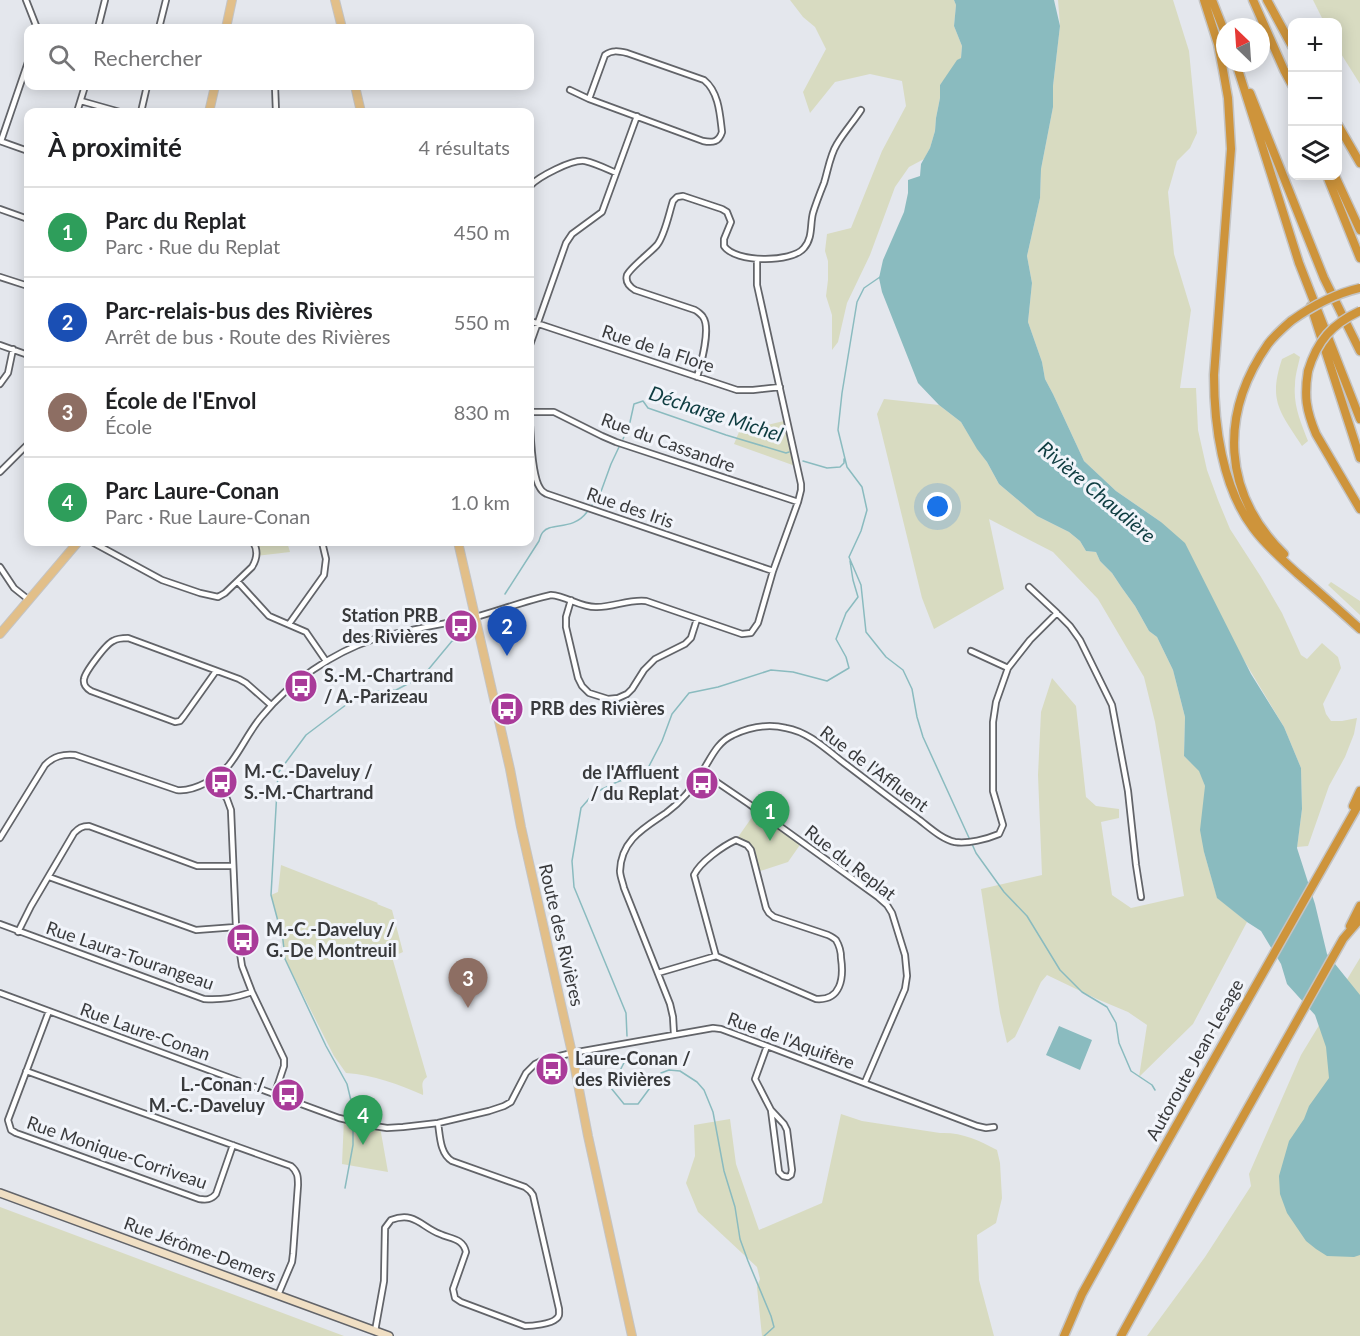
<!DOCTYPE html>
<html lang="fr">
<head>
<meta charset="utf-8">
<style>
	:root { --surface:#fff; --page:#f2f2f2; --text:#202124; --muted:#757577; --line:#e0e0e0; --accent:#a93b99 }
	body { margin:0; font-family:Lato,sans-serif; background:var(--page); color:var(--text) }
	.controls { position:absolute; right:18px; top:18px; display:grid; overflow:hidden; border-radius:12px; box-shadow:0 3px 15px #0003 }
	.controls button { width:54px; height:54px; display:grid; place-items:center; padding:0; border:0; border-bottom:2px solid var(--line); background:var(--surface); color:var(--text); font:30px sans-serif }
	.compass { position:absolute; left:1216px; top:18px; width:54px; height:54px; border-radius:50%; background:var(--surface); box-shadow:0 3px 15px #0003; rotate:335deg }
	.you { position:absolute; left:938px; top:507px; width:21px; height:21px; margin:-15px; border:4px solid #fff; border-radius:50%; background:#1a73e8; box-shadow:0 0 0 9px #1a73e833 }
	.badge { display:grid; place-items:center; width:39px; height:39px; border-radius:50%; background:var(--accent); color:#fff; font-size:20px; font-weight:700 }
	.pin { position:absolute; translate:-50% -50px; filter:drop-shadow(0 2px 3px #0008) }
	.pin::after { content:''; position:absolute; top:32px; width:21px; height:18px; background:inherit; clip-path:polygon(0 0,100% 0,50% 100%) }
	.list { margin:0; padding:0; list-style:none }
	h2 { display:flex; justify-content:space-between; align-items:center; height:78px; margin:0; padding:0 24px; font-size:26px }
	h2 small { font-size:20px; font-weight:400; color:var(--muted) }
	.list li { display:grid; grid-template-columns:39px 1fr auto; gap:18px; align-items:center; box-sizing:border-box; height:90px; padding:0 24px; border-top:2px solid var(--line) }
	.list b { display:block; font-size:22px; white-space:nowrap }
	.list p { margin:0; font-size:20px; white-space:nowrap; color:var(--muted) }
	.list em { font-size:20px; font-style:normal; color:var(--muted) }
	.icon { flex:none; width:33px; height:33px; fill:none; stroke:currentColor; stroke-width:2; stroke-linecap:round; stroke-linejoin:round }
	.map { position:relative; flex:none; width:1360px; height:1336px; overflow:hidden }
	.search { position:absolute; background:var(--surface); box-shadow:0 3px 15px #0003; left:24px; top:24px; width:510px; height:66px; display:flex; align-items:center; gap:15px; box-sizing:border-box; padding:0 21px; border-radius:12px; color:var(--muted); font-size:22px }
	.panel { position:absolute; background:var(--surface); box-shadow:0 3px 15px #0003; left:24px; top:108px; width:510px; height:438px; border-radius:12px }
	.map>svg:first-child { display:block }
	.green { fill:#d8dbc1 }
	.water { fill:#8abbbf }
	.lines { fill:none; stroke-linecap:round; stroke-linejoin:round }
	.stream { stroke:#8abbbf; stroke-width:1.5 }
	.street-casing { stroke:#626469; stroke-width:8 }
	.secondary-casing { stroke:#626469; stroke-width:10 }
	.primary-casing { stroke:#c4c4c4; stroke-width:10 }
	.highway-casing { stroke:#c4c4c4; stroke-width:11 }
	.street { stroke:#fff; stroke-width:4.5 }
	.secondary { stroke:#f0dfc4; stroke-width:7 }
	.primary { stroke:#e2bf89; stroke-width:8 }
	.highway { stroke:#ce943b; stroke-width:8 }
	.highway-bridge-casing { stroke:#c4c4c4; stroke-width:11; stroke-linecap:butt }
	.highway-bridge { stroke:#ce943b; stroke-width:8 }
	.labels { text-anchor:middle; stroke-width:6; stroke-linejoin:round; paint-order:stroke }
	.street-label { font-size:18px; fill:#393a3c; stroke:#f1f4fa }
	.poi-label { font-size:18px; font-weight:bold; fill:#393a3c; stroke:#f1f4fa; text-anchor:start }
	.water-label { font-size:20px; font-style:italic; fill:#0e3c40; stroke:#f1f4fa }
</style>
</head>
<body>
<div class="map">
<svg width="1360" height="1336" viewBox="0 0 1360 1336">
	<rect width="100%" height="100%" fill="#e4e7ed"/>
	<!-- green -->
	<path class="green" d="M790,0h164l2,5 -2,21 8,20 -1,12 -21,27v13l-4,20 -1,13 -5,17 -6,11 -15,8 -14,20 -25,68 -23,48 -9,39 -6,8v-35l-6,-19 2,-16v-19l-3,-10 2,-17 24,-6 31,-77 24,-45 -4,-25 -32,-7 -35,8 -25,31 -7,-21 23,-43 -11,-22 -12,-10z
		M1058,0h115l16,51 8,82 -7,15 -13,13 -9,31 6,62 17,56 -11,78h16l2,42 9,40 11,30 12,29 31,48 21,36 19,42 6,4 15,-16 16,14 3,11 -18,36 3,10 5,7h11l15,-3 -3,16 -9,23 -16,29 -21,60 -11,1 5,-38 -1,-41 -17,-41 -123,-205 -45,-31 -32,-30 -31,-67 -8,-15 -3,-17 -14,-40 4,-39 -5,-27 13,-58 1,-29 12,-62v-21l7,-60z
		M1313,0h47v84l-22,-35v-27h-14z
		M1294,353l6,4c-2,9 -5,19 -5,28 -2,20 6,38 13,56l-6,5c-22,-34 -34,-45 -20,-87z
		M884,399l55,6 22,17 16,26 10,14 12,22 38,32 32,16 11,9 6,10 10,1 4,9 12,12 10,15 13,18 14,25 8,6 16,33 12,47 -1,39 16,15 5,15 -1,66 13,45 30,25 -54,102 -54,53 8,-52 -19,-13 -31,-13 -50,-24 -6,7 -26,55 -8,6 -7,-30 -19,-124 61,-14 -4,-100 3,-63 11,-34 24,28 10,91 10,9 23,3v9l-18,4 11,73 19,13 53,-12 -29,-174 -11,-45 -46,-78 -45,-47 -64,-33 15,70 -70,40 -12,-31 -45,-184z
		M788,420l10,47 -64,-23 5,-12z
		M253,542h34l3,10 -34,4z
		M1331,582l29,19v14l-32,-30z
		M757,810l45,32 -14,20 -31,10 -6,-22 -15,-10z
		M281,865l97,38 -1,1 15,6 11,42 -11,5 35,120c-8,6 -3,11 -4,18 -25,-11 -49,-20 -77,-22l-12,-17 -49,-97 -4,-26 -10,-38 7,-3z
		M1360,958v378h-213l58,-79 46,-71 -2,-12 52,-119z
		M841,1114l21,7 78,12c21,-1 39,7 57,17l3,13 2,35 -6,25 -19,12 2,45 15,56h-232l-5,-49 3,-8 -3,-12 -59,-55 -12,-29 9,-27 -1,-31 36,-6 6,45 23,66 63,-27z
		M344,1119l36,8 8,45 -46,-8z
		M0,1207l344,129h-344z"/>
	<!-- water -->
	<path class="water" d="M954,0h100l6,26 -7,60v21l-12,62 -1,29 -13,58 5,27 -4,39 14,40 3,17 8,15 31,67 32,30 45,31 24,21 66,131 33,53 17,41 1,41 -5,39 18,56 12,50 33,41v260l-6,2 -27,-1 -11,-7 -10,-8 -19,-28 -7,-19 -1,-18 10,-35 15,-22 5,-13 20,-28 -3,-31 -11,-32 -28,-31 -6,-20 -20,-33 -14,-9 -30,-24 -13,-46 -4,-22 5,-44 -6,-15 -15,-15 1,-39 -12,-47 -16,-33 -8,-6 -14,-25 -13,-18 -10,-15 -12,-12 -4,-9 -10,-1 -6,-10 -11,-9 -32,-16 -38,-32 -12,-22 -10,-13 -16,-27 -22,-17 -21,-22 -36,-91 -3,-14 4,-18 21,-48 4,-19v-13l12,-4 1,-12 9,-16 5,-17 1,-13 4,-20v-13l17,-25 4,-2 1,-12 -8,-20 2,-21z
		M1059,1026l33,14 -12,30 -34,-15z"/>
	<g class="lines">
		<!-- stream -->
		<path class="stream" d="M880,277l-16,11 -7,14 -15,91 -4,37 9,37 15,20 5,23 -6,21 -12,26 12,28 5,47 20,25 17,13 9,19 5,28 6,20 47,103
			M623,439l7,-17 4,-18 9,-3 5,7 78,27 60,18 3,-1
			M803,461l24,7 13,-1 4,-4v-4
			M592,505l7,-8 12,-33 8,-17
			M505,594l34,-53c1,-3 2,-7 4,-9 8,-10 30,-1 44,-20
			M972,844l4,9 28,39 23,24 33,54 22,22 25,15 9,16 3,20 12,28 21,14 3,5
			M627,1036l-1,-23 -52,-126 -2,-26 9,-53 13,-15 23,-11 29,-10 16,-31 10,-27 17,-21 29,-6 53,-17 22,2 34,9 22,-13 -3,-11 -10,-18 10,-26 12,-16 -5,-17 -3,-19
			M628,1055l-17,33 13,16h14l23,-31 8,-3 11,1 17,11 7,8 9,22 11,59 11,36 5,32 8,22 23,55 3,11 -10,9
			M353,1117v-8l-6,-25 -21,-38 -41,-87 -2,-19 -12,-45 7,-122 28,-38 57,-43 33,-2 27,-14 29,-35 14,-5
			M345,1188l8,-43v-19"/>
		<!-- street casing -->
		<g class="street-casing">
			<path id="street" d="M26,0l11,28
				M98,28l7,-28
				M159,28l7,-28
				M275,86l1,26
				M570,90l19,9 114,42c10,2 16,1 19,-9 -2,-17 -3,-40 -18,-52l-77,-27c-9,-2 -15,-3 -22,2l-16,44
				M81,101l39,11
				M77,112l8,-26
				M141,112l6,-26
				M0,141l28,10
				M1,141l27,-79
				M530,186c8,-9 42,-27 55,-25 10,2 22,8 31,12
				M0,209l28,10
				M0,277l28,9
				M530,321l207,69h16l27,-3
				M0,345l28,10
				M530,345l36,-102 6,-9 30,-22 35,-96
				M697,377c4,-13 14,-49 6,-60 -1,-2 -6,-6 -8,-7l-60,-20c-5,-3 -10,-8 -8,-15 4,-8 23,-22 30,-30 8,-10 12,-32 16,-44l4,-4 6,-1 39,13 5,3 4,10 -7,17v7c11,17 68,17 80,2 9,-10 6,-24 9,-35 3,-10 7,-20 11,-30 4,-13 6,-28 13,-39 7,-12 17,-23 24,-34
				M0,384l8,-11 5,-24
				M530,412h24l48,24 14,6 182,60
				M530,425c1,16 2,51 10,63 2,4 3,4 7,6l226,77
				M0,472l28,-28
				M92,542l70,38 38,13 18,4 7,-4 27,-26c5,-8 6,-17 1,-25
				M0,567l14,21 15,12
				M238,582l31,34 37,16 20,29
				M1029,587l28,26
				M571,600l-5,17v10l12,51 4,8 7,7 19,6 10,-1 9,-4 5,-5 12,-19 11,-11 30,-15 6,-6 6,-19
				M289,624l35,-49 2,-16 -4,-17
				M971,651l37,17
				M216,671l-32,45 -4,5 -5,1 -84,-31c-5,-3 -8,-6 -7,-12 1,-7 22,-35 29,-38 5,-3 10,-3 15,-3l111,41 7,4 25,22
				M702,772l47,32 129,93 9,8 5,8 13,42 2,21 -2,13 -40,93
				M212,778l15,21 4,11 5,117 6,39 10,26 32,67v7l-9,27
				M0,838l45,-73c9,-9 18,-11 30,-10l102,35c17,2 41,-12 52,-25 12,-15 20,-34 33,-49 28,-34 70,-63 112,-77 31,-9 65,-14 98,-21 26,-7 52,-17 79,-23 16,1 30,13 46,12 17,0 32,-8 49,-6l96,33 9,-1 7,-10 15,-52 25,-69 3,-12v-6l-44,-199v-26
				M49,877l147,53 40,-3
				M0,924l204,75c19,1 30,-1 48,-7
				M18,932l13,-26 43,-73c5,-5 8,-7 15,-7l108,40h35
				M658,973l58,-17 -22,-81c6,-13 29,-29 42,-35l11,5 4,5 15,58 3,5 5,4 54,18c2,1 6,3 8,5 3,5 5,13 5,18 3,20 0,43 -25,41l-100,-43
				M0,993l339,125 35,8 13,2 16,-1 35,-4 51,-12 15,-5 7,-4 15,-29 9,-9 8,-4 29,-7 141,-25 8,1 46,17 210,80 9,2 8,-1
				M49,1011l-41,109 3,10 5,3 183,66c7,1 12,1 17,-5l17,-49
				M674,1034l-1,-17 -3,-13 -46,-116c-1,-5 -4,-12 -4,-17 1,-31 24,-43 46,-58 15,-11 27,-25 36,-41 9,-14 15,-30 31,-37 17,-8 36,-11 53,-7 23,4 41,22 58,35 24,18 48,37 73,55 11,8 24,21 38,24 13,2 32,-3 44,-8l4,-9 -10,-34v-69l3,-20 12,-34 22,-28 27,-27 13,13 10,14 32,65 16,86 8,74 5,32
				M767,1046l-12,33 16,31 13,14 3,6 5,40 -1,5 -3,2 -5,-1 -4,-4 -8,-62
				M26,1071l265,95c7,6 7,11 7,19l-5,69 -1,8 -14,33
				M375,1331l9,-50 1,-53 6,-8c24,-9 30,7 49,14 10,5 23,4 26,18l-13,37 2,9 6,4 64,24c7,0 26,-2 31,-7 4,-3 3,-5 3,-10l-26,-114 -3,-4 -5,-4 -73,-26c-12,-7 -12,-25 -14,-38"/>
		</g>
		<!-- secondary casing -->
		<g class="secondary-casing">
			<path id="secondary" d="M0,1193l389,143"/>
		</g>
		<!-- primary casing -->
		<g class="primary-casing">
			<path id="primary" d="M335,0l7,28
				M226,28l6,-28
				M355,86l6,26
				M209,112l6,-26
				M458,542l52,227 11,58 51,226 16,83 44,200
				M0,634l78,-92"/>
		</g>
		<!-- highway casing -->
		<g class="highway-casing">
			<path id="highway" d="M1204,0l14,44 5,26 5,28 3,51 -17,226c0,50 8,112 39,153 13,18 29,31 45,46 21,18 41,36 62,55
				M1212,0l13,33
				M1253,0l31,70 8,15
				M1267,0l25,46
				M1236,63l63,200 61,156
				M1250,93l74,185 36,73
				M1338,125l22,38
				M1327,176l33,82
				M1335,176l25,54
				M1311,306l49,152
				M1308,371c-4,25 -2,39 8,63l44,75
				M1284,554c-62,-61 -65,-140 -16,-210 6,-8 15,-16 23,-23
				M1353,806l7,-15
				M1350,926l10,-20
				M1064,1336l18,-42 51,-92 227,-400
				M1121,1336l75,-136 147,-261 17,-20"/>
		</g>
		<!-- street -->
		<use href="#street" class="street"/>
		<!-- secondary -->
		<use href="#secondary" class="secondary"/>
		<!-- primary -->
		<use href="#primary" class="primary"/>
		<!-- highway -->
		<use href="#highway" class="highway"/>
		<!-- highway-bridge casing -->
		<g class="highway-bridge-casing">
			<path id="highway-bridge" d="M1291,321c21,-15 43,-27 69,-33
				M1308,371c9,-30 24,-47 52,-60"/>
		</g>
		<!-- highway-bridge -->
		<use href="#highway-bridge" class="highway-bridge"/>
	</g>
	<!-- icons -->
	<defs>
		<g id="bus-disc" transform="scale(1.725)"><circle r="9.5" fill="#a93b99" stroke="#f1f4fa"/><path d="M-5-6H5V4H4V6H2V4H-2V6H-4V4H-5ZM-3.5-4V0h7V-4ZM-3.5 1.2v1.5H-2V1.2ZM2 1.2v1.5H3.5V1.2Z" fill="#fff"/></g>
	</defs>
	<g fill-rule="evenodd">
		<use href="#bus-disc" x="461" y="626"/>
		<use href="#bus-disc" x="301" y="686"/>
		<use href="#bus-disc" x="507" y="709"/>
		<use href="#bus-disc" x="221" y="782"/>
		<use href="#bus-disc" x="702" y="783"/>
		<use href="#bus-disc" x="243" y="940"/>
		<use href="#bus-disc" x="552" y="1069"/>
		<use href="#bus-disc" x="288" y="1095"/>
	</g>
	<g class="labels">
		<!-- street labels -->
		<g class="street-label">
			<text transform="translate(658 349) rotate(18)" y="6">Rue de la Flore</text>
			<text transform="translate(668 443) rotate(20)" y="6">Rue du Cassandre</text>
			<text transform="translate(630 508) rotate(19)" y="6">Rue des Iris</text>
			<text transform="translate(874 769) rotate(37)" y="6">Rue de l'Affluent</text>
			<text transform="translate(850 863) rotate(38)" y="6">Rue du Replat</text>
			<text transform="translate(561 935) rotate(77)" y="6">Route des Rivières</text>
			<text transform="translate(130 956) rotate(19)" y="6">Rue Laura-Tourangeau</text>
			<text transform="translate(145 1032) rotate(20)" y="6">Rue Laure-Conan</text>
			<text transform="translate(791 1041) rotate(20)" y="6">Rue de l'Aquifère</text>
			<text transform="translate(1195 1060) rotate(-61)" y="6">Autoroute Jean-Lesage</text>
			<text transform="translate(117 1153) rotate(19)" y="6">Rue Monique-Corriveau</text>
			<text transform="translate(200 1250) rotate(20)" y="6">Rue Jérôme-Demers</text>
		</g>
		<!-- poi labels -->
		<g class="poi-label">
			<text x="438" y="622" text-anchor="end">Station PRB<tspan x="438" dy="21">des Rivières</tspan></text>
			<text x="324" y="682">S.-M.-Chartrand<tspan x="324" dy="21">/ A.-Parizeau</tspan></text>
			<text x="530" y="715">PRB des Rivières</text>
			<text x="244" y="778">M.-C.-Daveluy /<tspan x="244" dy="21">S.-M.-Chartrand</tspan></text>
			<text x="679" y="779" text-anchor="end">de l'Affluent<tspan x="679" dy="21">/ du Replat</tspan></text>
			<text x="266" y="936">M.-C.-Daveluy /<tspan x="266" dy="21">G.-De Montreuil</tspan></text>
			<text x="575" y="1065">Laure-Conan /<tspan x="575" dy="21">des Rivières</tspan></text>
			<text x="265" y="1091" text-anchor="end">L.-Conan /<tspan x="265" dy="21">M.-C.-Daveluy</tspan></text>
		</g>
		<!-- water labels -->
		<g class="water-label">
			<text transform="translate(716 414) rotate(18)" y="7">Décharge Michel</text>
			<text transform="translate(1097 492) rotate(40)" y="7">Rivière Chaudière</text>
		</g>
	</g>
</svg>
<div class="controls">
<button>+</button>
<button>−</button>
<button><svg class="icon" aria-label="layers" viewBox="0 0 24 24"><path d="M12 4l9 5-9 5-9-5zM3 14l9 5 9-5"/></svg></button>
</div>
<svg class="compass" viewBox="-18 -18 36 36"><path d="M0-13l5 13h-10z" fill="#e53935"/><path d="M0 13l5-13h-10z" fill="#757577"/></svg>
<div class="you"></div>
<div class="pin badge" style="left:770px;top:841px;background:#2e9e5b">1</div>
<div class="pin badge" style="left:507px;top:656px;background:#1a4fb4">2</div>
<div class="pin badge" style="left:468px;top:1008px;background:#8d6e63">3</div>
<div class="pin badge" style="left:363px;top:1145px;background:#2e9e5b">4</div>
<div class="search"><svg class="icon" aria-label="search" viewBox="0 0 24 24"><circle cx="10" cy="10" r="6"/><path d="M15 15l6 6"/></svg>Rechercher</div>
<section class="panel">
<h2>À proximité<small>4 résultats</small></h2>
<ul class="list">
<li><span class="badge" style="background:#2e9e5b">1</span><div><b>Parc du Replat</b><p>Parc · Rue du Replat</p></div><em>450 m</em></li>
<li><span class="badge" style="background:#1a4fb4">2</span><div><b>Parc-relais-bus des Rivières</b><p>Arrêt de bus · Route des Rivières</p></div><em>550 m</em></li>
<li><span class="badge" style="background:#8d6e63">3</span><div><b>École de l'Envol</b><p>École</p></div><em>830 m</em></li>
<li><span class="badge" style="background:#2e9e5b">4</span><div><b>Parc Laure-Conan</b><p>Parc · Rue Laure-Conan</p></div><em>1.0 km</em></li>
</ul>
</section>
</div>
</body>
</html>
